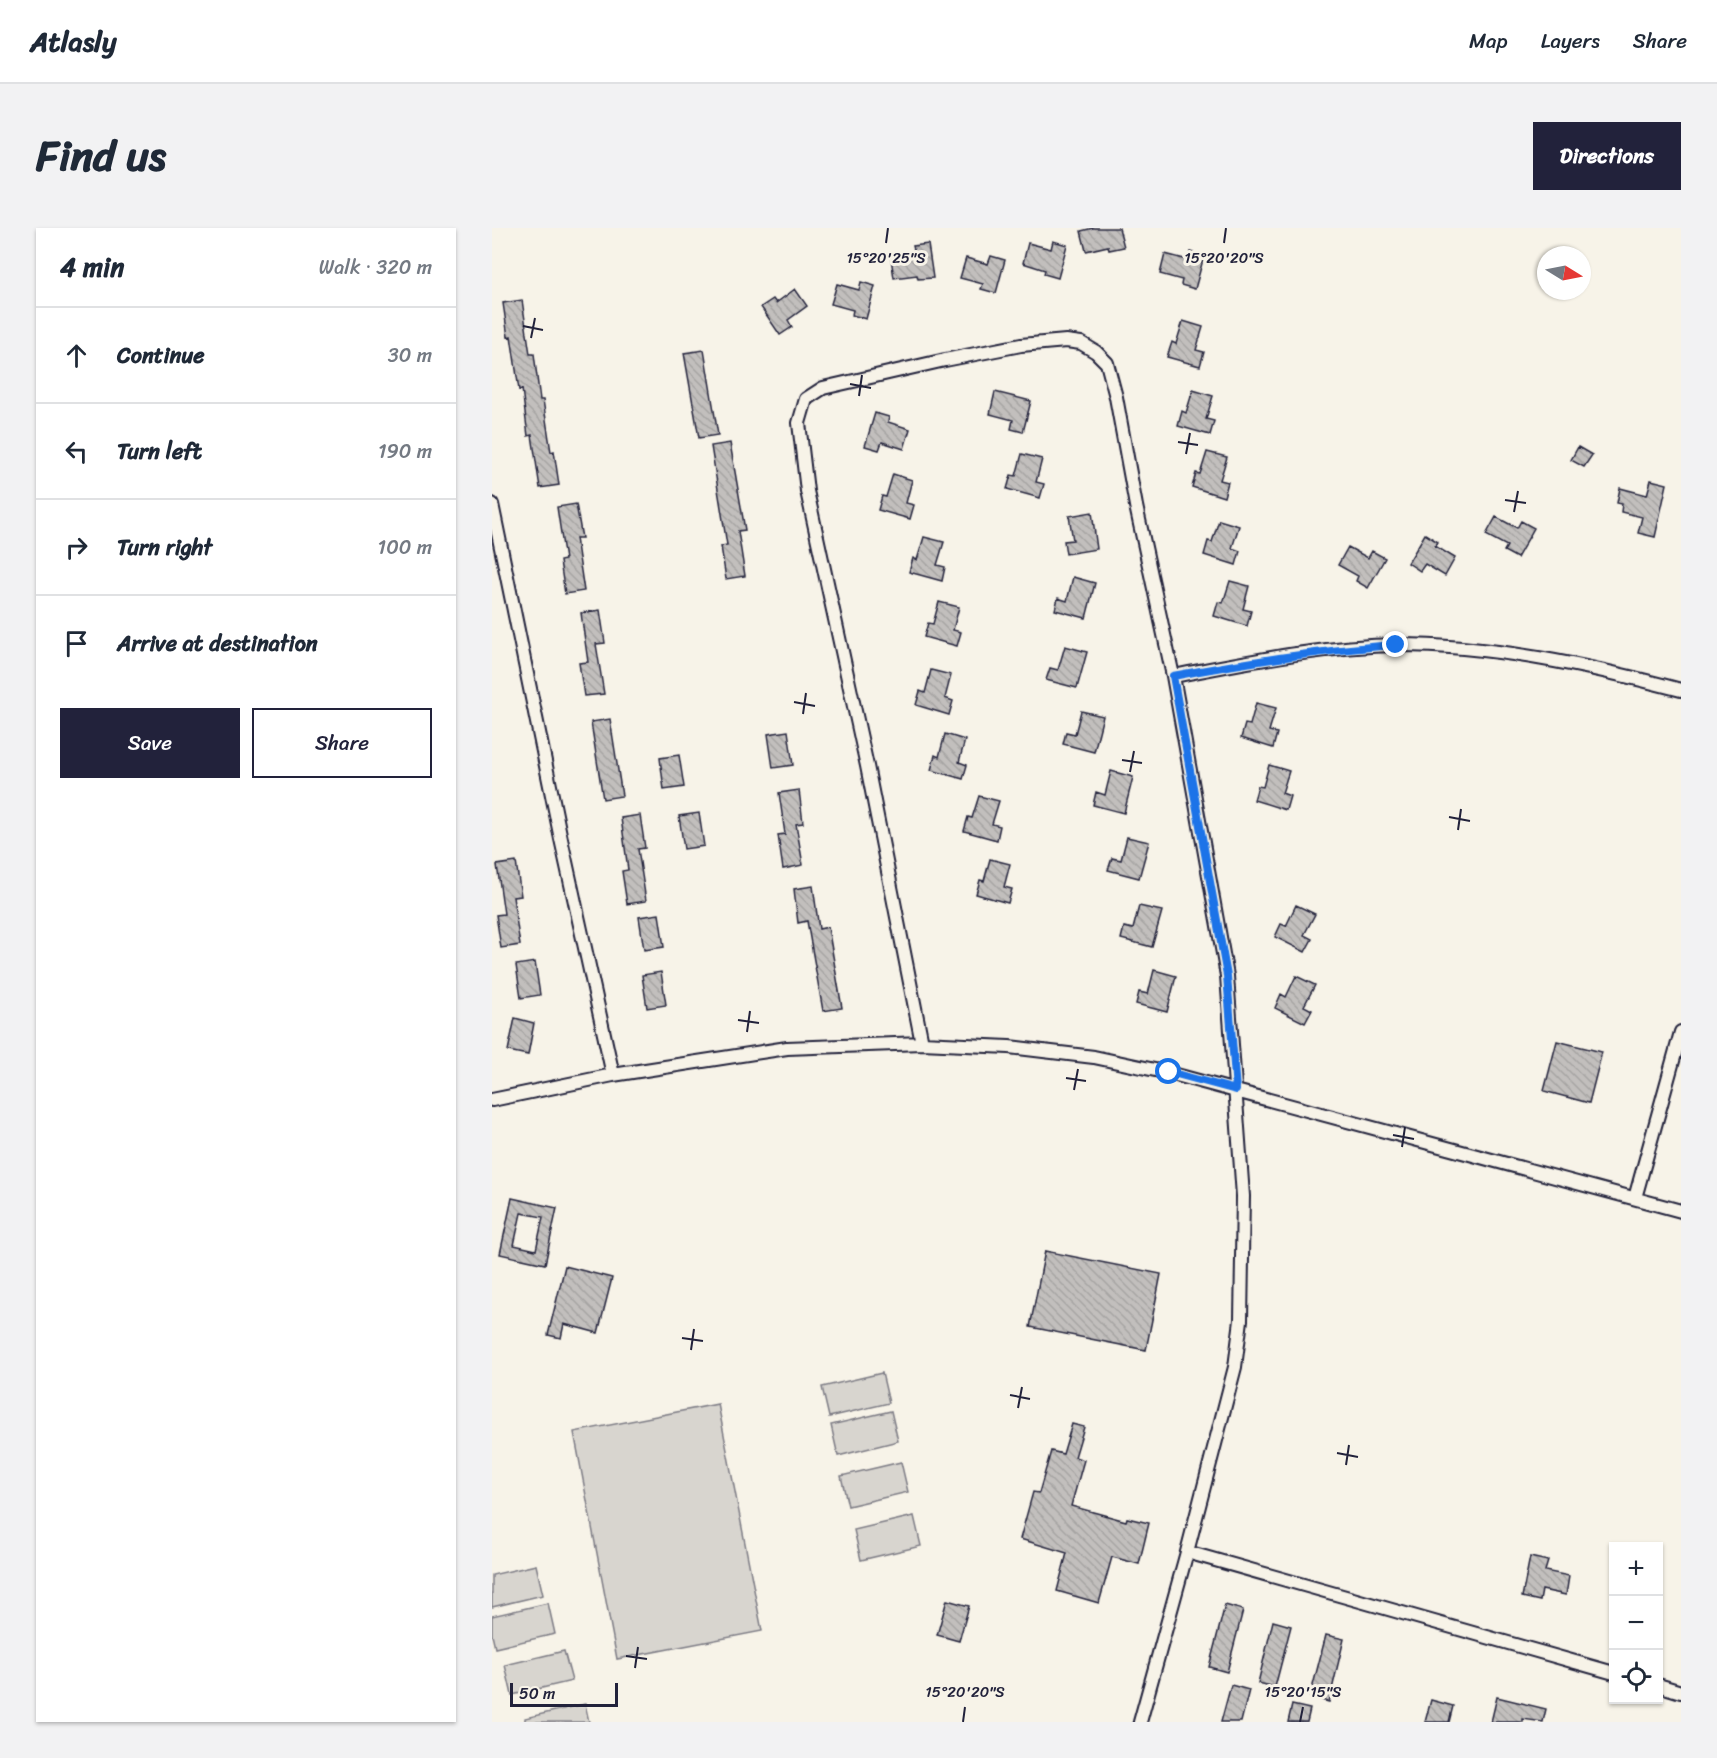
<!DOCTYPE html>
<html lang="en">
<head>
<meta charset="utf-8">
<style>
	:root { --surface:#fff; --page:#f2f2f3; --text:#1f2937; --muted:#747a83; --line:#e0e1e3; --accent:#22223b }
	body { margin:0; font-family:Sriracha,sans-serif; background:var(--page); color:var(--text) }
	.controls { position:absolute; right:18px; bottom:18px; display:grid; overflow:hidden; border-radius:0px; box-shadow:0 2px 4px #0004 }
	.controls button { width:54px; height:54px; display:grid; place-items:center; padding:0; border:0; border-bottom:2px solid var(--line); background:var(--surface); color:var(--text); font:30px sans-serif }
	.compass { position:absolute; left:1045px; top:18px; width:54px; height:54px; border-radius:50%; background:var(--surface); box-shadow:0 2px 4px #0004; rotate:100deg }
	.scale { position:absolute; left:18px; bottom:15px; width:108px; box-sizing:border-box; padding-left:6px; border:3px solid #22223b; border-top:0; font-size:16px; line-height:21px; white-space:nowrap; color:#22223b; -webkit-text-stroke:4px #f7f3e8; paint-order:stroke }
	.stop { position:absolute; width:18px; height:18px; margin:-14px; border:4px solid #1a73e8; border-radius:50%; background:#fff }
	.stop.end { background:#1a73e8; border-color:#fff; box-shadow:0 2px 6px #0008 }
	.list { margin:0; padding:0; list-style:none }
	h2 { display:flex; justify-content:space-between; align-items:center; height:78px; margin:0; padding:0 24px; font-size:26px }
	h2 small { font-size:20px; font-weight:400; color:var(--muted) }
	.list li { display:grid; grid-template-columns:39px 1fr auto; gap:18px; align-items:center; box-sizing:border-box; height:96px; padding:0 24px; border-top:2px solid var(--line) }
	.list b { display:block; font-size:22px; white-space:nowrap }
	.list em { font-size:20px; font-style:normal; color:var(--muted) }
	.actions { display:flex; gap:12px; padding:18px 24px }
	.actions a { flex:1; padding:14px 0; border:2px solid var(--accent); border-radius:0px; text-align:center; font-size:21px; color:var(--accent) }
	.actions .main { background:var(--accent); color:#fff }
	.icon { flex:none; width:33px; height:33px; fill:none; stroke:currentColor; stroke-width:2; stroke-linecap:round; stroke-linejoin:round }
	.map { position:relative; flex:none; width:1189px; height:1494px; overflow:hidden; border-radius:0px }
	header { display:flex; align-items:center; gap:36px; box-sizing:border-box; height:84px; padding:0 30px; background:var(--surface); border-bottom:2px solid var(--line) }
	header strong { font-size:28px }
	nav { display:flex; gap:33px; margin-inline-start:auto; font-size:21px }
	.intro { display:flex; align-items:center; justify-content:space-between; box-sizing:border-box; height:144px; padding:0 36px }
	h1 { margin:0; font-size:42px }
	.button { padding:15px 27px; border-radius:0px; background:var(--accent); color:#fff; font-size:21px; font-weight:700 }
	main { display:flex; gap:36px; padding:0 36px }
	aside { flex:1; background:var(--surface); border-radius:0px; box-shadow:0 2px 4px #0004 }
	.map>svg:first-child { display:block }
	.garden { fill:#d8d5cf; stroke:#7d7c85; stroke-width:1.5 }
	.building { fill:url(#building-back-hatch); stroke:#22223b; stroke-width:1.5; fill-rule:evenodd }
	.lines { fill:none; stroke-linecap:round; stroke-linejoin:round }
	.street-casing { stroke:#22223b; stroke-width:16 }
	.street { stroke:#f7f3e8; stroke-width:12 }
	.route { stroke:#1a73e8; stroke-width:8 }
	.ticks { fill:none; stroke:#22223b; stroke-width:2 }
	.ticks-label { font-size:15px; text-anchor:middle; fill:#22223b; stroke:#f7f3e8; stroke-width:6; stroke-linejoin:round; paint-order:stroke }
</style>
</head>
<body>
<header>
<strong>Atlasly</strong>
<nav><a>Map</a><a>Layers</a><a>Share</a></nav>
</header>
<div class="intro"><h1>Find us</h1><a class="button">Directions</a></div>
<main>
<aside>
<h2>4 min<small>Walk · 320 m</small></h2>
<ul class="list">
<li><svg class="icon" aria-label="ahead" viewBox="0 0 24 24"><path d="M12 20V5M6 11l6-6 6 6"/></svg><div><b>Continue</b></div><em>30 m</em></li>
<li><svg class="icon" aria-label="left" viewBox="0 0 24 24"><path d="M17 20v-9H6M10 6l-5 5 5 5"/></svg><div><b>Turn left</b></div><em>190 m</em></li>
<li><svg class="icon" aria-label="right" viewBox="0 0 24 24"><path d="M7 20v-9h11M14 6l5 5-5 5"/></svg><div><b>Turn right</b></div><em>100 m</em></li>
<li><svg class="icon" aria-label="arrive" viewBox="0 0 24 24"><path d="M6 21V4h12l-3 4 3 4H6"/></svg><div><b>Arrive at destination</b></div></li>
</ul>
<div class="actions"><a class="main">Save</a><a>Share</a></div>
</aside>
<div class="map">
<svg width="1189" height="1494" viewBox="0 0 1189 1494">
	<defs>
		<pattern id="building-back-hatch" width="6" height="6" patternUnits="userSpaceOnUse" patternTransform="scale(1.5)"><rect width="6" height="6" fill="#c2bfbd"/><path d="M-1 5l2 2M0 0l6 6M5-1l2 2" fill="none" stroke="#a6a4a3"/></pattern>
	</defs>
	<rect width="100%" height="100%" fill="#f7f3e8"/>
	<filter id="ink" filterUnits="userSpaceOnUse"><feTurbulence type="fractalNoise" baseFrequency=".0167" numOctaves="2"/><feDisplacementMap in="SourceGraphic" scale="12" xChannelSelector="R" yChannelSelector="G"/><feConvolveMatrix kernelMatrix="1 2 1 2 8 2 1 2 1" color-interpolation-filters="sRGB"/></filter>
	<g filter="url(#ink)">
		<!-- garden -->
		<path class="garden" d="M390,1145l7,30 -60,14 -7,-30z
			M226,1176l44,227 -145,28 -43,-227z
			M399,1183l7,30 -60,15 -7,-31z
			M409,1234l7,30 -60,14 -7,-30z
			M422,1288l7,30 -60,14 -7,-30z
			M44,1337l7,30 -51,12v-32z
			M56,1375l7,31 -60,14 -3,-13v-19z
			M72,1423l8,30 -60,14 -7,-30z
			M93,1476l4,18h-64v-4z"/>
		<!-- building -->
		<path class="building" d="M601,0h26l5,19 -15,3 -1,-4 -22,5 -5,-20z
			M561,13l14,4 -9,33 -14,-4 1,-4 -22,-7 5,-20 23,6z
			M436,16l5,34 -15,1 -1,-4 -23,3 -3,-20 24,-4 -2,-8z
			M698,24l14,4 -9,33 -14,-4 1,-5 -22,-6 5,-20 23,6z
			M499,28l14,4 -9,33 -15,-4 2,-5 -23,-6 6,-20 22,6z
			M369,54l14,4 -9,33 -14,-4 1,-5 -22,-6 6,-20 22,6z
			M303,61l12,17 -19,14 4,7 -12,8 -19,-28 12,-8 3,4z
			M30,72l8,54h4l6,46h3l8,52 3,-1 5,34 -19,3 -8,-53 -4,1 -6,-47 -3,1 -8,-54 -3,1 -5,-34z
			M691,93l20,6 -7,23 8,2 -4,14 -33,-9 5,-15 4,2z
			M212,122l14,85 -19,3 -15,-85z
			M701,162l20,6 -7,23 8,2 -4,14 -32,-9 4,-15 4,2z
			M503,164l36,9 -8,31 -12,-3 2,-9 -23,-6z
			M383,185l14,4 -1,5 22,7 -6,20 -22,-7 -3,8 -14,-4z
			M238,215l15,87 -7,1 7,45 -19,3 -5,-33 6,-1 -16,-99z
			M1086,219l14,8 -8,12 -13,-7z
			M715,224l20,5 -7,23 8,2 -4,15 -32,-10 4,-14 4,1z
			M530,226l20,5 -6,23 8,2 -4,14 -33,-9 4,-14 5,1z
			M401,246l19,6 -6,23 8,2 -4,14 -32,-9 4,-14 4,1z
			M1159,252l16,4 -12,53 -17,-4 4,-16 -21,-5 1,-8 -5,-1 3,-15 27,7z
			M84,276l6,34h-6l8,53 -19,3 -5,-33 5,-1 -8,-53z
			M600,284l5,37 -31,5 -2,-13 9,-1 -4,-24z
			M1004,289l21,11 4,-7 13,7 -17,30 -13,-7 3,-5 -21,-11z
			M727,292l20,6 -7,22 8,3 -4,14 -32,-10 4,-14 4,1z
			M933,306l13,8 -3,4 20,12 -10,18 -20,-12 -5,7 -12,-8z
			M432,309l20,5 -7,23 8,2 -3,14 -33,-9 4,-14 4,2z
			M856,319l20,11 4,-7 13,7 -17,30 -12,-7 2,-5 -20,-11z
			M581,349l22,6 -9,35 -31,-8 3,-12 9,3z
			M738,353l19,5 -6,23 8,2 -4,15 -33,-10 4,-14 5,1z
			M447,374l20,5 -6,23 8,2 -4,14 -33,-9 4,-14 5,1z
			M108,382l5,33 -9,1 8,50 -20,2 -5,-33 9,-1 -7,-49z
			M573,418l22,6 -10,36 -31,-8 4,-12 8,2z
			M439,442l20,5 -6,23 8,3 -4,14 -33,-10 4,-14 5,2z
			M764,475l20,5 -7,23 8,2 -4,15 -32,-10 4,-14 5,1z
			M589,483l22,5 -9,36 -31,-8 3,-12 9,2z
			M118,491l12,77 -19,3 -12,-77z
			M296,503l5,34 -20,3 -5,-34z
			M453,506l20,6 -6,22 8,3 -4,14 -32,-9 4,-15 4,2z
			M187,527l5,32 -20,3 -4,-32z
			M777,537l20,6 -7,22 8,3 -4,14 -32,-10 4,-14 5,1z
			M619,543l22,6 -9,36 -31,-8 3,-13 9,3z
			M307,562l4,33 -7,1 7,41 -20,4 -5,-34 7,-1 -6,-41z
			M487,568l20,5 -7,23 8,2 -3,14 -33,-9 4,-14 4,1z
			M207,585l5,33 -20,3 -5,-33z
			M148,587l5,33 -7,1 8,52 -19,3 -5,-33 6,-1 -7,-52z
			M635,609l22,5 -10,36 -31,-8 4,-12 9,2z
			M498,631l20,5 -6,23 8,2 -4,14 -32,-9 4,-14 4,1z
			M24,634l5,34 -8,1 7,48 -19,3 -5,-33 8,-1 -7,-49z
			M321,658l6,43 9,-2 14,81 -19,3 -16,-90 -9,2 -4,-34z
			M804,677l19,9 -11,21 8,4 -7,13 -30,-15 6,-13 5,2z
			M647,678l23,5 -10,36 -31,-8 3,-12 9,2z
			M167,686l5,33 -20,3 -5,-33z
			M43,734l5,33 -19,3 -5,-33z
			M662,742l22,6 -9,36 -31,-8 3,-12 9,2z
			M169,744l5,33 -19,3 -5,-33z
			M804,748l19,9 -11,21 8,4 -7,13 -30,-15 6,-14 5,3z
			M23,790l19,5 -6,32 -20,-4z
			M1065,813l45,11 -13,51 -45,-12z
			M20,970l45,10 -12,56 -45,-10zM29,985l22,4 -7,33 -22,-5z
			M553,1023l116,23 -15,76 -116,-23z
			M73,1038l47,12 -14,55 -34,-9 -3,14 -13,-3z
			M580,1196l12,3 -9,30 9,3 -13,46 55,15 1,-3 22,5 -10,41 -27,-7 -13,46 -42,-12 10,-38 -47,-14 13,-47 6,1 12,-42 12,3z
			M1038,1329l18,4 -3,10 24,5 -3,19 -24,-5 -2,11 -18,-4z
			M455,1372l22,6 -10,35 -22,-6z
			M733,1377l18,5 -16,62 -18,-5z
			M781,1393l18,5 -16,61 -17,-4z
			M834,1407l18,4 -15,63 -19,-5z
			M739,1457l18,5 -8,32h-20z
			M1005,1469l49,12 -3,13 -20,-3v3h-32z
			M939,1472l22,6 -4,16h-24z
			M800,1477l18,4 -3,13h-19z"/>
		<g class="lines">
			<!-- street casing -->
			<g class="street-casing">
				<path id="street" d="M0,276l69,335 52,236
					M681,448c74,-14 150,-30 225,-31 94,0 193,21 283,45
					M430,815l-55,-277 -60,-275 -8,-68 7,-24 17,-11 122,-28 76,-15 45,-4 15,2 15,9 11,11 9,34 20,109 37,170 54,300 16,220 -2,124 -6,47 -48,185 -47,170
					M0,872l121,-25 174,-27 135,-5 87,4 85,10 75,16 512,138
					M1143,970l46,-166
					M695,1324l427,121
					M1166,1457l23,7"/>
			</g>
			<!-- street -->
			<use href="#street" class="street"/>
		</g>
	</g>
	<g class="lines" filter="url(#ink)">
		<!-- route -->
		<path class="route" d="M677,844l67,18 -9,-114 -54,-300c74,-14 148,-26 223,-31"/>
	</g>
	<!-- ticks -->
	<path class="ticks" d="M394,15l2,-15M732,15l2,-15M31,98l20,4M39,110l4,-20M358,156l21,4M367,168l3,-21M686,214l20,3M694,226l4,-21M1013,272l21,3M1022,284l4,-21M302,474l21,4M311,486l3,-21M630,532l20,3M638,544l4,-21M957,589l21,4M966,602l3,-21M246,792l21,3M255,804l3,-21M574,850l20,3M582,862l4,-21M901,907l21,4M910,919l3,-20M190,1110l21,3M199,1122l3,-21M518,1167l20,4M526,1180l4,-21M845,1225l21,4M854,1237l3,-20M134,1428l21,3M143,1440l3,-21M471,1494l2,-15M808,1494l3,-15"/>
	<g class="ticks-label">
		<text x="394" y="35">15°20'25"S</text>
		<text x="732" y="35">15°20'20"S</text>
		<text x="473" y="1469">15°20'20"S</text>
		<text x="811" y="1469">15°20'15"S</text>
	</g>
</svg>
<div class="controls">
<button>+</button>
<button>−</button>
<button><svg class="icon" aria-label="locate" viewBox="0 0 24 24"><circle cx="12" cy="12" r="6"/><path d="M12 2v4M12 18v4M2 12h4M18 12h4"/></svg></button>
</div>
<svg class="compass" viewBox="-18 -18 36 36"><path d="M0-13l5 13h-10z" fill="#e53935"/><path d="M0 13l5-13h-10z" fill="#747a83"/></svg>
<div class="scale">50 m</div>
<div class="stop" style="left:677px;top:844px"></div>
<div class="stop end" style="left:904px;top:417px"></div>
</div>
</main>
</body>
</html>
